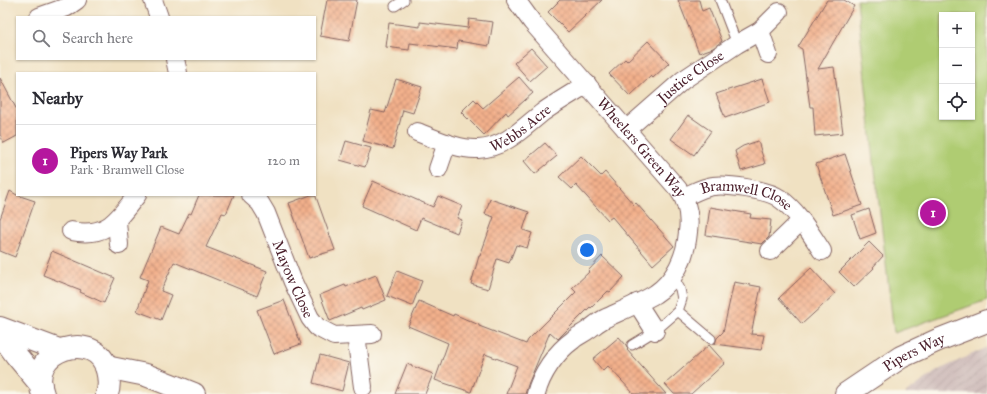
<!DOCTYPE html>
<html lang="en">
<head>
<meta charset="utf-8">
<style>
	:root { --surface:#fff; --page:#f7f7f7; --text:#2b2b33; --muted:#7c7c81; --line:#e1e1e2; --accent:#b5179e }
	body { margin:0; font-family:"IM FELL Great Primer",serif; background:var(--page); color:var(--text) }
	.controls { position:absolute; right:12px; top:12px; display:grid; overflow:hidden; border-radius:0px; box-shadow:0 1px 3px #0004 }
	.controls button { width:36px; height:36px; display:grid; place-items:center; padding:0; border:0; border-bottom:1px solid var(--line); background:var(--surface); color:var(--text); font:20px sans-serif }
	.you { position:absolute; left:587px; top:250px; width:14px; height:14px; margin:-10px; border:3px solid #fff; border-radius:50%; background:#1a73e8; box-shadow:0 0 0 6px #1a73e833 }
	.badge { display:grid; place-items:center; width:26px; height:26px; border-radius:50%; background:var(--accent); color:#fff; font-size:13px; font-weight:700 }
	.pin { position:absolute; translate:-50% -50%; border:2px solid #fff; box-shadow:0 1px 4px #0006 }
	.list { margin:0; padding:0; list-style:none }
	h2 { display:flex; justify-content:space-between; align-items:center; height:52px; margin:0; padding:0 16px; font-size:17px }
	h2 small { font-size:13px; font-weight:400; color:var(--muted) }
	.list li { display:grid; grid-template-columns:26px 1fr auto; gap:12px; align-items:center; box-sizing:border-box; height:72px; padding:0 16px; border-top:1px solid var(--line) }
	.list b { display:block; font-size:15px; white-space:nowrap }
	.list p { margin:0; font-size:13px; white-space:nowrap; color:var(--muted) }
	.list em { font-size:13px; font-style:normal; color:var(--muted) }
	.icon { flex:none; width:22px; height:22px; fill:none; stroke:currentColor; stroke-width:2; stroke-linecap:round; stroke-linejoin:round }
	.map { position:relative; flex:none; width:987px; height:394px; overflow:hidden }
	.search { position:absolute; background:var(--surface); box-shadow:0 1px 3px #0004; left:16px; top:16px; width:300px; height:44px; display:flex; align-items:center; gap:10px; box-sizing:border-box; padding:0 14px; border-radius:0px; color:var(--muted); font-size:15px }
	.panel { position:absolute; background:var(--surface); box-shadow:0 1px 3px #0004; left:16px; top:72px; width:300px; height:124px; border-radius:0px }
	.map>svg:first-child { display:block }
	.industrial { fill:url(#industrial-furrows) }
	.green { fill:#afcc72; stroke:#7c764e; fill-rule:evenodd }
	.building { fill:url(#building-cross-hatch) }
	.lines { fill:none; stroke-linecap:round; stroke-linejoin:round }
	.service-casing { stroke:#846360; stroke-width:11 }
	.minor-casing { stroke:#846360; stroke-width:20 }
	.tertiary-casing { stroke:#846360; stroke-width:24 }
	.service { stroke:#fff; stroke-width:9 }
	.minor { stroke:#fff; stroke-width:18 }
	.tertiary { stroke:#fff; stroke-width:22 }
	.labels { text-anchor:middle; stroke-width:3.5; stroke-linejoin:round; paint-order:stroke }
	.street-label { font-size:15px; fill:#4a1f2b; stroke:#fbf7ec }
</style>
</head>
<body>
<div class="map">
<svg width="987" height="394" viewBox="0 0 987 394">
	<defs>
		<pattern id="industrial-furrows" width="10" height="10" patternUnits="userSpaceOnUse"><rect width="10" height="10" fill="#d1c0bd"/><path d="M-1 1l2-2M0 10L10 0M9 11l2-2" fill="none" stroke="#b5a5a3"/></pattern>
		<pattern id="building-cross-hatch" width="8" height="8" patternUnits="userSpaceOnUse"><rect width="8" height="8" fill="#f3b18c"/><path d="M0 0l8 8M0 8l8-8" fill="none" stroke="#c78f73"/></pattern>
	</defs>
	<rect width="100%" height="100%" fill="#fbf7ec"/>
	<filter id="ink" filterUnits="userSpaceOnUse"><feTurbulence type="fractalNoise" baseFrequency=".025" numOctaves="2"/><feDisplacementMap in="SourceGraphic" scale="8" xChannelSelector="R" yChannelSelector="G"/><feConvolveMatrix kernelMatrix="1 2 1 2 8 2 1 2 1" color-interpolation-filters="sRGB"/></filter>
	<filter id="wash" filterUnits="userSpaceOnUse"><feTurbulence type="fractalNoise" baseFrequency=".012" numOctaves="4" result="noise"/><feDisplacementMap in="SourceGraphic" scale="16" xChannelSelector="R" yChannelSelector="G"/><feGaussianBlur stdDeviation="0.9" result="paint"/><feColorMatrix in="noise" values="0 0 0 0 0 0 0 0 0 0 0 0 0 0 0 0 0 1.4 0 .05"/><feComposite in="paint" operator="in"/></filter>
	<g filter="url(#wash)">
		<rect width="100%" height="100%" fill="#f0e1c2"/>
		<!-- industrial -->
		<path class="industrial" d="M987,347v47h-82l32,-23z"/>
		<!-- green -->
		<path class="green" d="M857,0h130v300l-93,33 -24,-206zM942,15h30v102h-30z"/>
		<g id="blocks">
			<!-- building -->
			<path class="building" d="M327,0h30l-8,41 -29,-5z
				M560,0h42l-34,32 -20,-20z
				M678,0h21l3,11 7,-3 13,33 -9,7 -14,5z
				M827,0h17l10,6 -36,63 16,-2 9,66 -28,3 -2,-29h-3l-8,-58 -4,-2z
				M469,19l24,3 -4,24 -31,-5 -1,8 -47,-6 -1,7 -23,-3 3,-24 31,4v-5l48,6z
				M648,41l21,22 -16,15 -2,-2 -21,20 -21,-22 16,-15 2,2z
				M531,48l16,18 -17,15 -16,-18z
				M519,77l14,16 -25,22 -2,-3 -22,23 -23,-23 13,-13 9,9z
				M0,78l17,32v26l-13,7 -4,-8z
				M396,79l26,8 -9,26 -10,-3 -10,39 -30,-8 8,-31 14,3z
				M762,79l8,23 -45,16 -9,-24z
				M688,115l23,16 -17,24 -23,-16z
				M346,141l25,7 -6,19 -25,-7z
				M758,141l7,23 -24,7 -6,-20 8,-5z
				M545,143l12,13 -22,18 -11,-13z
				M845,154l17,51 -29,10 -17,-51z
				M581,156l20,20 4,-4 29,33 2,-2 38,43 -21,19 -41,-48 -4,3 -32,-35 -4,4 -13,-12z
				M373,181l60,26 5,-11 24,10 -5,12 5,2 -5,13 -36,-15 -5,12 -54,-24z
				M10,191l7,4 18,6 -20,56 -15,-6v-32z
				M315,194l20,56 -26,8 -20,-55 22,-8h4z
				M199,195h35l-8,19 -4,-1 -16,34 61,24 -10,25 -83,-34 -13,29 10,4 -10,25 -24,-9 11,-31 -8,-3 21,-50 18,7 10,-21 2,1z
				M490,199l39,13 -6,18 9,3 -5,15 -11,-3 -7,18 -12,-4 -9,30 -17,-5 8,-28h1l14,-39 -9,-3z
				M710,207l41,7 -1,4 21,2 -2,17 -7,7 -56,-9z
				M869,209l7,24 -16,6 -8,-24z
				M869,242l14,14 -10,11 1,1 -20,19 -15,-15z
				M52,251l63,27 -11,25 -24,-11 1,-2 -38,-15z
				M602,256l22,21 -14,15 -2,-1 -17,17 -1,-1 -32,32 -8,-7 -21,50 -4,12h-19l11,-28 -32,-12 -14,38 -36,-12 13,-37 -40,-17 11,-25 34,15 1,-2 25,11v1l47,18 2,-4 48,-48 -4,-4 17,-16 -1,-1z
				M811,268l24,26 -33,30 -23,-26z
				M397,271l25,10 -10,25 -25,-10z
				M376,275l10,25 -24,10 -1,-2 -31,13 -10,-26 25,-10 1,2z
				M734,282l27,5 -10,47 13,1 -3,15 -46,-6 2,-6 6,-6z
				M284,300l17,44 -27,10 -17,-44z
				M619,337l7,8 2,4 -1,1 39,44h-32l-26,-28 -5,5 -10,-12z
				M709,345l16,18 -34,31h-17l-9,-10z
				M320,355l29,8 -7,28 -29,-8z
				M407,364l26,10 -8,20h-30z"/>
		</g>
	</g>
	<g filter="url(#ink)">
		<use href="#blocks" fill-opacity="0" stroke="#846360" stroke-width="1"/>
		<g class="lines">
			<!-- service casing -->
			<g class="service-casing">
				<path id="service" d="M720,0l17,44
					M395,6l9,-6
					M678,311l33,28
					M632,345l23,-14 23,-20 4,-12 -2,-10 -7,-13"/>
			</g>
			<!-- minor casing -->
			<g class="minor-casing">
				<g id="minor">
					<path d="M153,0l6,17"/>
					<path id="s1" d="M516,0l16,22 146,167c10,13 12,28 10,43 -2,24 -13,49 -33,62 -15,9 -34,17 -49,24 -7,3 -12,8 -18,12 -5,4 -11,6 -15,10 -17,12 -32,34 -37,54"/>
					<path d="M39,17l28,-10 10,-7"/>
					<path d="M760,31l8,23"/>
					<path d="M175,59l3,14"/>
					<path id="s2" d="M626,130l57,-50 54,-36 23,-13 19,-19"/>
					<path id="s3" d="M417,132c19,7 41,18 61,17 27,-1 46,-22 65,-37 14,-10 30,-19 44,-28"/>
					<path d="M438,169l9,-26"/>
					<path id="s4" d="M251,195l9,8 6,10 27,69 17,36 7,9 17,9 38,-2"/>
					<path id="s5" d="M684,197c9,-4 19,-10 29,-11 14,-2 55,4 66,12 19,13 31,35 43,53"/>
					<path d="M117,221l2,24"/>
					<path d="M71,231c36,7 46,-11 66,-36"/>
					<path d="M770,251l31,-30"/>
					<path d="M637,303l18,28"/>
					<path d="M356,335l7,52"/>
				</g>
			</g>
			<!-- tertiary casing -->
			<g class="tertiary-casing">
				<g id="tertiary">
					<path d="M0,328l59,22"/>
					<path d="M0,333l16,22 25,30"/>
					<path d="M106,367l40,8 48,19"/>
					<path d="M43,394c-18,-46 54,-66 64,-24 2,8 3,16 0,24"/>
					<path id="s6" d="M846,394l55,-37 37,-17 49,-19"/>
				</g>
			</g>
			<!-- service -->
			<use href="#service" class="service"/>
			<!-- minor -->
			<use href="#minor" class="minor"/>
			<!-- tertiary -->
			<use href="#tertiary" class="tertiary"/>
		</g>
	</g>
	<g class="labels">
		<!-- street labels -->
		<g class="street-label">
			<text dy="5" stroke="none"><textPath href="#s2" startOffset="84">Justice Close</textPath></text>
			<text dy="5" stroke="none"><textPath href="#s3" startOffset="112">Webbs Acre</textPath></text>
			<text dy="5" stroke="none"><textPath href="#s1" startOffset="194">Wheelers Green Way</textPath></text>
			<text dy="5" stroke="none"><textPath href="#s5" startOffset="66">Bramwell Close</textPath></text>
			<text dy="5" stroke="none"><textPath href="#s4" startOffset="95">Mayow Close</textPath></text>
			<text dy="5" stroke="none"><textPath href="#s6" startOffset="80">Pipers Way</textPath></text>
		</g>
	</g>
</svg>
<div class="controls">
<button>+</button>
<button>−</button>
<button><svg class="icon" aria-label="locate" viewBox="0 0 24 24"><circle cx="12" cy="12" r="6"/><path d="M12 2v4M12 18v4M2 12h4M18 12h4"/></svg></button>
</div>
<div class="you"></div>
<div class="pin badge" style="left:933px;top:213px">1</div>
<div class="search"><svg class="icon" aria-label="search" viewBox="0 0 24 24"><circle cx="10" cy="10" r="6"/><path d="M15 15l6 6"/></svg>Search here</div>
<section class="panel">
<h2>Nearby<small></small></h2>
<ul class="list">
<li><span class="badge">1</span><div><b>Pipers Way Park</b><p>Park · Bramwell Close</p></div><em>120 m</em></li>
</ul>
</section>
</div>
</body>
</html>
